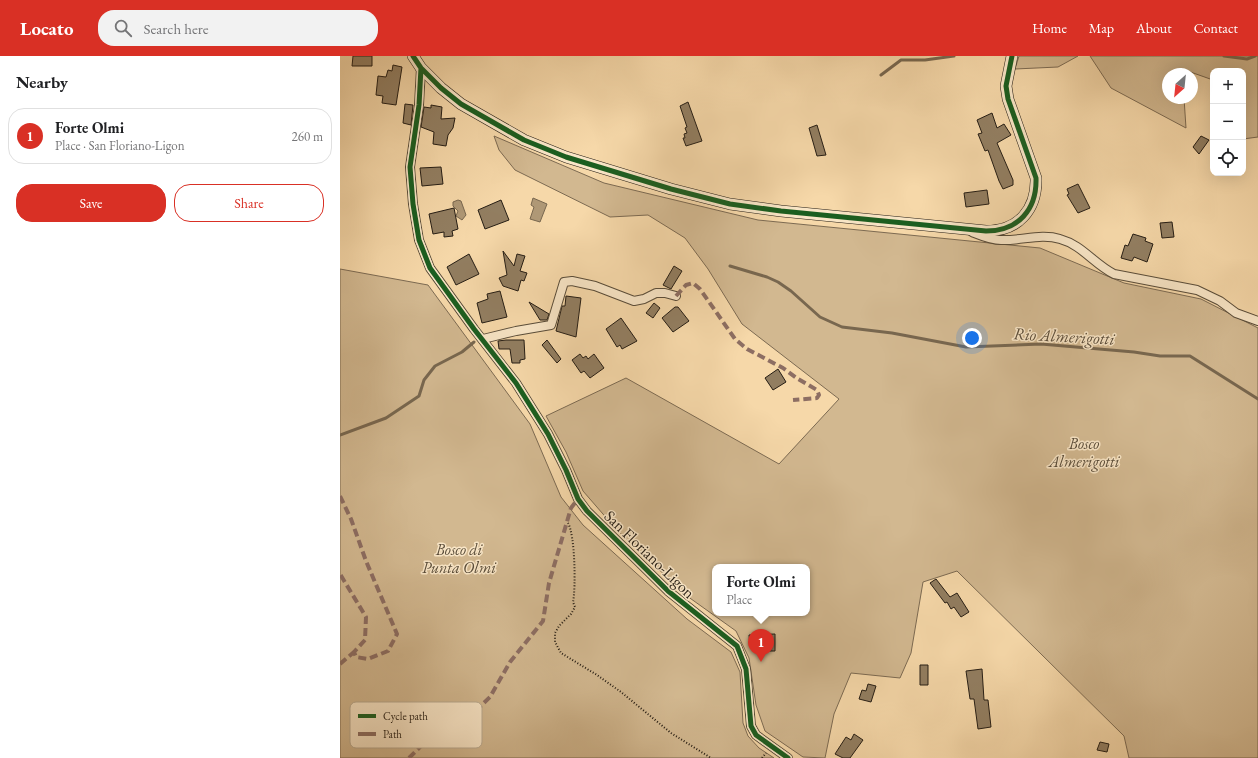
<!DOCTYPE html>
<html lang="en">
<head>
<meta charset="utf-8">
<style>
	:root { --surface:#fff; --page:#f2f2f2; --text:#202124; --muted:#757577; --line:#e0e0e0; --accent:#d93025 }
	body { margin:0; font-family:"EB Garamond",serif; background:var(--page); color:var(--text) }
	.controls { position:absolute; right:12px; top:12px; display:grid; overflow:hidden; border-radius:8px; box-shadow:0 4px 16px #0002 }
	.controls button { width:36px; height:36px; display:grid; place-items:center; padding:0; border:0; border-bottom:1px solid var(--line); background:var(--surface); color:var(--text); font:20px sans-serif }
	.compass { position:absolute; left:822px; top:12px; width:36px; height:36px; border-radius:50%; background:var(--surface); box-shadow:0 4px 16px #0002; rotate:207deg }
	.you { position:absolute; left:632px; top:282px; width:14px; height:14px; margin:-10px; border:3px solid #fff; border-radius:50%; background:#1a73e8; box-shadow:0 0 0 6px #1a73e833 }
	.badge { display:grid; place-items:center; width:26px; height:26px; border-radius:50%; background:var(--accent); color:#fff; font-size:13px; font-weight:700 }
	.pin { position:absolute; translate:-50% -33px; filter:drop-shadow(0 1px 2px #0008) }
	.pin::after { content:''; position:absolute; top:21px; width:14px; height:12px; background:inherit; clip-path:polygon(0 0,100% 0,50% 100%) }
	.popup { position:absolute; left:372px; top:508px; width:98px; height:52px; box-sizing:border-box; display:grid; place-content:center; border-radius:8px; background:var(--surface); filter:drop-shadow(0 1px 3px #0005); font-size:13px; white-space:nowrap; color:var(--muted) }
	.popup b { font-size:15px; color:var(--text) }
	.popup::after { content:''; position:absolute; left:50%; top:100%; margin-left:-8px; border:8px solid transparent; border-top-color:var(--surface) }
	.list { margin:0; padding:0; list-style:none }
	h2 { display:flex; justify-content:space-between; align-items:center; height:52px; margin:0; padding:0 16px; font-size:17px }
	h2 small { font-size:13px; font-weight:400; color:var(--muted) }
	.list li { display:grid; grid-template-columns:26px 1fr auto; gap:12px; align-items:center; box-sizing:border-box; height:56px; margin:0 8px 8px; padding:0 8px; border:1px solid var(--line); border-radius:16px }
	.list b { display:block; font-size:15px; white-space:nowrap }
	.list p { margin:0; font-size:13px; white-space:nowrap; color:var(--muted) }
	.list em { font-size:13px; font-style:normal; color:var(--muted) }
	.actions { display:flex; gap:8px; padding:12px 16px }
	.actions a { flex:1; padding:9px 0; border:1px solid var(--accent); border-radius:16px; text-align:center; font-size:14px; color:var(--accent) }
	.actions .main { background:var(--accent); color:#fff }
	.icon { flex:none; width:22px; height:22px; fill:none; stroke:currentColor; stroke-width:2; stroke-linecap:round; stroke-linejoin:round }
	.map { position:relative; flex:none; width:918px; height:702px; overflow:hidden }
	header { display:flex; align-items:center; gap:24px; box-sizing:border-box; height:56px; padding:0 20px; background:var(--accent); color:#fff }
	header strong { font-size:19px }
	nav { display:flex; gap:22px; margin-inline-start:auto; font-size:14px }
	.search { width:280px; height:36px; background:var(--page); display:flex; align-items:center; gap:10px; box-sizing:border-box; padding:0 14px; border-radius:16px; color:var(--muted); font-size:15px }
	main { display:flex }
	aside { flex:1; background:var(--surface) }
	.map>svg:first-child { display:block }
	.green { fill:#d2b890; stroke:#7c6a52; fill-rule:evenodd }
	.water { fill:#af9876; stroke:#78674f }
	.lines { fill:none; stroke-linecap:round; stroke-linejoin:round }
	.stream { stroke:#78674f; stroke-width:3 }
	.building { fill:#927e61; stroke:#251d14 }
	.street-casing { stroke:#594c39; stroke-width:10 }
	.secondary-casing { stroke:#251d14; stroke-width:12 }
	.path { stroke:#251d14; stroke-width:2; stroke-dasharray:1 2; stroke-linecap:butt }
	.street { stroke:#f9e6c7; stroke-width:8 }
	.secondary { stroke:#f9e6c7; stroke-width:11 }
	.quiet { stroke:#8d6e63; stroke-width:4; stroke-dasharray:8 4; stroke-linecap:butt }
	.cycleway-casing { stroke:#f9e6c7; stroke-width:8 }
	.cycleway { stroke:#1b5e20; stroke-width:5 }
	.labels { text-anchor:middle; stroke-width:3; stroke-linejoin:round; paint-order:stroke }
	.park-label { font-size:16px; font-style:italic; fill:#594c39; stroke:#f9e6c7 }
	.street-label { font-size:16px; fill:#251d14; stroke:#f9e6c7 }
	.water-label { font-size:17px; font-style:italic; fill:#5c4e3b; stroke:#f9e6c7 }
	.key { fill:#f9e6c7; stroke:#b9aa91; stroke-width:1 }
	.key-label { font-size:11px; fill:#251d14 }
</style>
</head>
<body>
<header>
<strong>Locato</strong>
<div class="search"><svg class="icon" aria-label="search" viewBox="0 0 24 24"><circle cx="10" cy="10" r="6"/><path d="M15 15l6 6"/></svg>Search here</div>
<nav><a>Home</a><a>Map</a><a>About</a><a>Contact</a></nav>
</header>
<main>
<aside>
<h2>Nearby<small></small></h2>
<ul class="list">
<li><span class="badge">1</span><div><b>Forte Olmi</b><p>Place · San Floriano-Ligon</p></div><em>260 m</em></li>
</ul>
<div class="actions"><a class="main">Save</a><a>Share</a></div>
</aside>
<div class="map">
<svg width="918" height="702" viewBox="0 0 918 702">
	<rect width="100%" height="100%" fill="#f6d8a9"/>
	<filter id="stains"><feTurbulence type="fractalNoise" baseFrequency=".005" numOctaves="4"/><feColorMatrix values="0 0 0 0 .2 0 0 0 0 .09 0 0 0 0 .02 0 0 0 .5 -.17"/></filter>
	<radialGradient id="worn" r=".72"><stop offset=".6" stop-color="#630" stop-opacity="0"/><stop offset="1" stop-color="#630" stop-opacity=".3"/></radialGradient>
	<!-- green -->
	<path class="green" d="M679,0h59l-20,11 -43,2z
		M750,0h168v81l-15,2v-68h-30v9l-31,-11 1,5h-15v24h16l2,30 -75,-40z
		M154,80l110,47 154,37 282,28 84,35 77,16 57,29v430h-129l-5,-22 -167,-165 -34,11 -12,71 -11,25 -49,-5 -17,41 -9,44 -22,-1 -38,-26 -9,-26 -7,-47 -13,-27 -49,-35 -71,-67 -33,-38 -17,-39 -20,-36 80,-38 153,86 60,-65 -97,-75 -34,-55 -23,-31 -37,-23 -38,2 -95,-47 -16,-20zM375,511h92v46h-92z
		M0,213l88,16 102,139 31,73 22,28 104,94 44,33 9,20 3,51 5,13 11,12 15,10h-434z"/>
	<!-- water -->
	<path class="water" d="M193,142l14,6 -7,18 -10,-3 4,-12 -3,-2z
		M118,144l3,1 5,14 -4,5 -6,-4 2,-5 -5,-5v-4z"/>
	<g class="lines">
		<!-- stream -->
		<path class="stream" d="M884,0l23,3 8,-3
			M541,19l20,-15h24l29,-4
			M390,210l37,11 11,5 13,9 29,26 22,10 50,6 74,14 75,-3 93,8 26,4h30l68,43
			M0,379l46,-17 33,-22 5,-16 11,-14 27,-14 12,-10"/>
	</g>
	<!-- building -->
	<path class="building" d="M13,0h19v10h-20z
		M53,9l9,2 -6,38 -14,-2 1,-7 -7,-1 2,-19 8,1 2,-7 4,1z
		M348,46l14,39 -16,5 -3,-8h2l-1,-4 3,-1 -2,-5 2,-1 -7,-21z
		M65,48l8,1 -2,20 -8,-2z
		M91,49l11,2 -1,12 14,-1 -2,10 -5,7 -2,11 -13,-2 1,-12 -13,-5 3,-20 7,1z
		M652,57l5,15 7,-4 7,11 -14,8 16,37v5l-10,4 -4,-8 -11,-31 -3,1 -7,-17 4,-1 -5,-13z
		M477,69l9,30 -9,1 -8,-28z
		M861,80l8,4 -10,14 -6,-7z
		M101,111l2,17 -21,2 -2,-18z
		M738,128l12,24 -12,5 -11,-18 2,-1 -2,-5z
		M647,134l2,14 -23,3 -2,-14z
		M161,144l8,20 -24,9 -7,-19z
		M114,152l4,21 -6,2 1,5 -9,1v-5l-11,2 -4,-20z
		M832,166l2,15 -12,1 -2,-15z
		M793,178l13,4 -1,3 8,3 -6,18 -13,-5 -2,4 -11,-3 4,-13 3,1z
		M163,195l11,15 3,-12 8,2 -5,15 7,2 -3,8 -3,-1 -3,11 -15,-5 -4,-8 8,-3z
		M129,198l10,20 -23,11 -9,-18z
		M334,210l8,5 -11,18 -8,-4z
		M160,235l7,26 -25,6 -5,-20 11,-4 -1,-5z
		M226,240l15,2 -5,39 -20,-6 6,-25h3z
		M189,246l20,12 -2,6h-7z
		M314,247l6,5 -7,10 -7,-5z
		M335,251h3l11,14 -16,11 -11,-14z
		M281,262l16,23 -15,8 -2,-4 -3,2 -11,-18z
		M166,284h18l1,19 -5,1v3h-8l-2,-14h-11l-1,-8z
		M207,284l14,19 -4,4 -15,-18z
		M240,298l3,4 3,-2 2,3 6,-5 10,14 -14,10 -6,-7 -3,2 -9,-13z
		M438,313l8,13 -13,8 -8,-12z
		M596,523l14,18 7,-4 12,19 -8,5 -7,-10 -3,2 -4,-7 -2,1 -15,-20z
		M435,578v17h-11v-6l-14,1 -1,-11z
		M580,609h8v20h-8z
		M642,613l2,31h4l3,27 -13,2 -4,-30h-4l-4,-28z
		M528,628l8,2 -5,16 -12,-3 3,-9 4,1z
		M514,678l9,6 -13,18h-7l-8,-4 11,-17 5,3z
		M760,686l9,2 -2,8 -10,-2z"/>
	<g class="lines">
		<!-- street casing -->
		<g class="street-casing">
			<path id="street" d="M81,12l-2,37 -9,62 3,37 6,36 11,28 44,61 42,54 32,51 18,36 12,29 9,12 81,80 69,55 9,23 5,57 5,9 32,23
				M632,176c10,4 19,8 29,8 20,1 40,-7 59,-1 22,6 34,25 54,35l83,16 23,11 16,12 22,8
				M143,283l33,-8 35,-6 13,-43 8,-1 23,5 39,15 10,-2 12,-6h9l11,3"/>
		</g>
		<!-- secondary casing -->
		<g class="secondary-casing">
			<path id="secondary" d="M73,0l8,12 20,20 20,16 63,36 42,17 105,32 59,15 51,7 205,20c32,0 51,-21 50,-53l-28,-79 -2,-13 6,-30"/>
		</g>
		<!-- path -->
		<path class="path" d="M228,467c7,12 8,64 5,79l2,5 -4,7 -12,12 -4,7v9l6,11 36,22 24,17 50,41 40,25
			M422,702l4,-5"/>
		<!-- street -->
		<use href="#street" class="street"/>
		<!-- secondary -->
		<use href="#secondary" class="secondary"/>
		<!-- quiet -->
		<path class="quiet" d="M336,240l10,-11 7,-2 7,6 35,50 12,10 36,19 15,11 19,11 2,5 -2,3 -24,2
			M0,440l11,23 15,42 31,73 -9,17 -20,8 -12,-2 -2,-5 11,-12 1,-23 -26,-43
			M0,608l14,-12
			M69,702l26,-26 12,-5 14,-2 29,-28 20,-35 33,-41 6,-38 22,-75 7,-9"/>
		<!-- cycleway casing -->
		<g class="cycleway-casing">
			<path id="cycleway" d="M73,0l8,12 20,20 20,16 63,36 42,17 105,32 59,15 51,7 205,20c32,0 51,-21 50,-53l-28,-79 -2,-13 6,-30
				M81,12l-2,37 -9,62 3,37 6,36 11,28 44,61 42,54 32,51 18,36 12,29 9,12 81,80 69,55 9,23 5,57 5,9 32,23"/>
		</g>
		<!-- cycleway -->
		<use href="#cycleway" class="cycleway"/>
	</g>
	<g class="labels">
		<!-- park labels -->
		<g class="park-label">
			<text x="744" y="393">Bosco<tspan x="744" dy="18">Almerigotti</tspan></text>
			<text x="119" y="499">Bosco di<tspan x="119" dy="18">Punta Olmi</tspan></text>
		</g>
		<!-- street labels -->
		<g class="street-label">
			<text transform="translate(310 498) rotate(44)" y="6">San Floriano-Ligon</text>
		</g>
		<!-- water labels -->
		<g class="water-label">
			<text transform="translate(724 280) rotate(3)" y="6">Rio Almerigotti</text>
		</g>
	</g>
	<!-- legend -->
	<rect x="10" y="646" width="132" height="46" rx="6" class="key"/>
	<rect x="18" y="658" width="18" height="4" fill="#1b5e20"/>
	<rect x="18" y="676" width="18" height="4" fill="#8d6e63"/>
	<g class="key-label">
		<text x="43" y="664">Cycle path</text>
		<text x="43" y="682">Path</text>
	</g>
	<rect width="100%" height="100%" filter="url(#stains)"/>
	<rect width="100%" height="100%" fill="url(#worn)"/>
</svg>
<div class="controls">
<button>+</button>
<button>−</button>
<button><svg class="icon" aria-label="locate" viewBox="0 0 24 24"><circle cx="12" cy="12" r="6"/><path d="M12 2v4M12 18v4M2 12h4M18 12h4"/></svg></button>
</div>
<svg class="compass" viewBox="-18 -18 36 36"><path d="M0-13l5 13h-10z" fill="#e53935"/><path d="M0 13l5-13h-10z" fill="#757577"/></svg>
<div class="you"></div>
<div class="pin badge" style="left:421px;top:606px">1</div>
<div class="popup"><b>Forte Olmi</b>Place</div>
</div>
</main>
</body>
</html>
